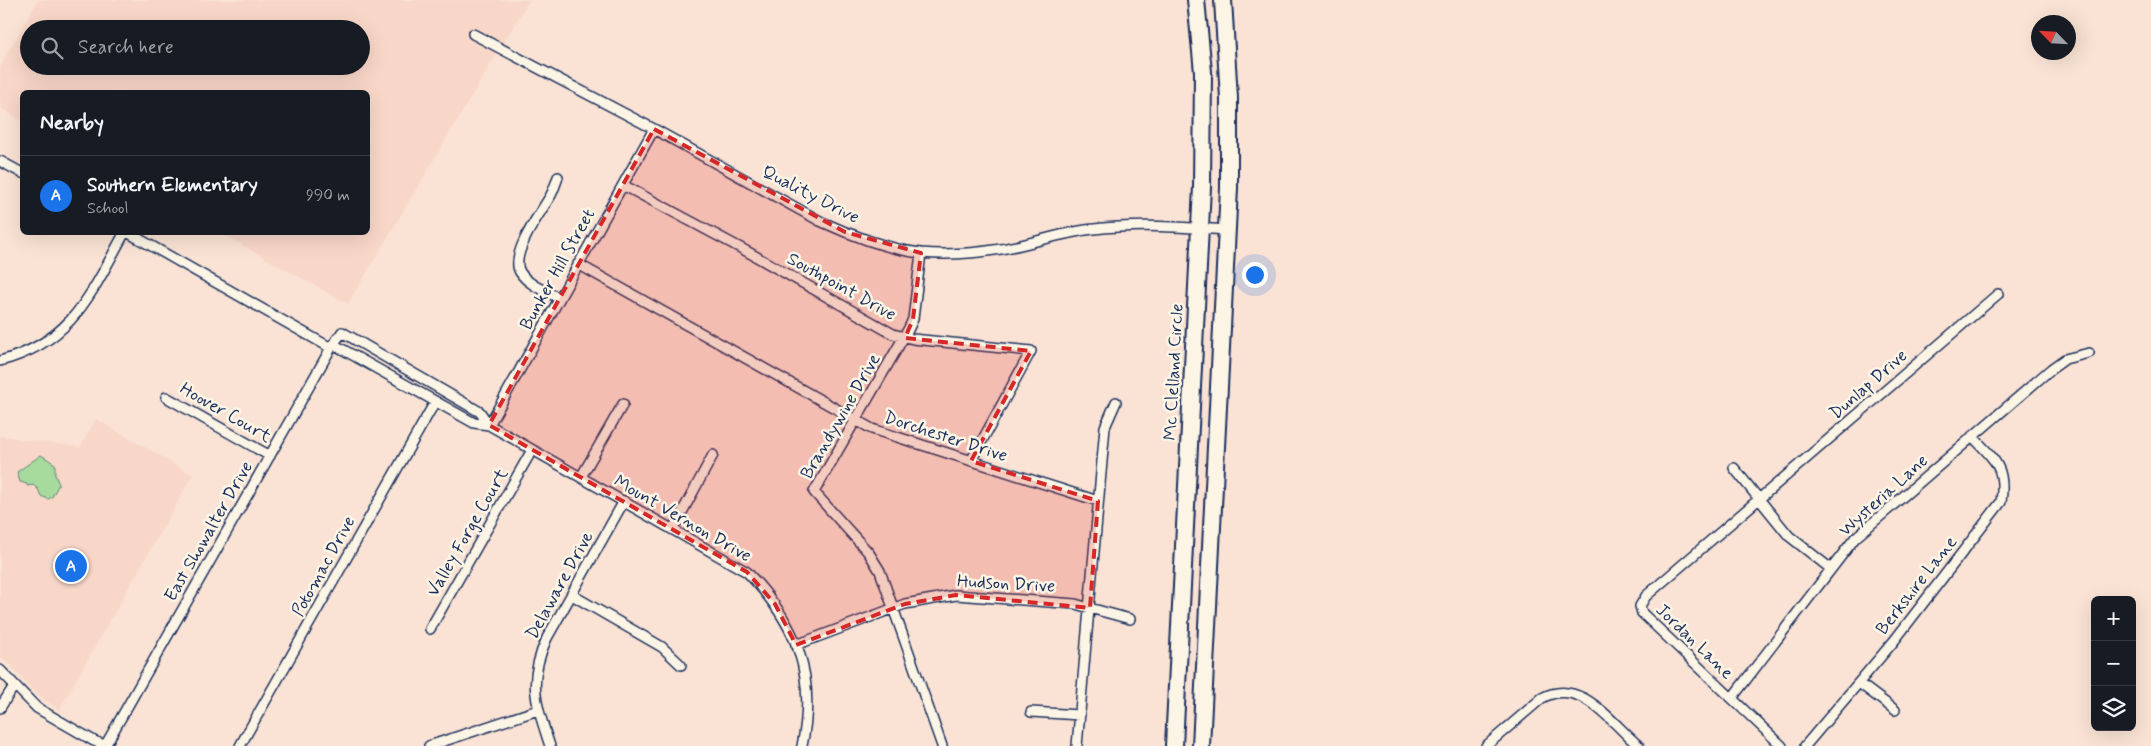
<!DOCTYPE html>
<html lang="en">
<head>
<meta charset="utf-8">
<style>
	:root { --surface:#171b24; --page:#242831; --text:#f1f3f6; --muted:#9ea1a6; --line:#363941; --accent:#1a73e8 }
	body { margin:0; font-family:Mynerve,sans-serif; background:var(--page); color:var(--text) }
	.controls { position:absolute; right:15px; bottom:15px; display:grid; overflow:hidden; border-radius:8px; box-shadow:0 5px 20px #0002 }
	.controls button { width:45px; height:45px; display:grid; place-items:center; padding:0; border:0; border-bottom:1px solid var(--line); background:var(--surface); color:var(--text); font:25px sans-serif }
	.compass { position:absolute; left:2031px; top:15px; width:45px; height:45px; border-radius:50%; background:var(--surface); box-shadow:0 5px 20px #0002; rotate:295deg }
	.you { position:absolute; left:1254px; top:274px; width:18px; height:18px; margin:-12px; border:4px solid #fff; border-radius:50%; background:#1a73e8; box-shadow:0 0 0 8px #1a73e833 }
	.badge { display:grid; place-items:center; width:32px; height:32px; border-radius:50%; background:var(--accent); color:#fff; font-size:16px; font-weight:700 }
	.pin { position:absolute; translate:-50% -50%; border:2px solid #fff; box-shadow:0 1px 5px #0006 }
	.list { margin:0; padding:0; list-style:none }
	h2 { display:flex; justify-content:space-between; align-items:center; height:65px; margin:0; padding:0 20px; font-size:21px }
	h2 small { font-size:16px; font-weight:400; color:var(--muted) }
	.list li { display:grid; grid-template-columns:32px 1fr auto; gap:15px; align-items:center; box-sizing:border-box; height:80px; padding:0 20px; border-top:1px solid var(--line) }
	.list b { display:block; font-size:19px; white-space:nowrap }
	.list p { margin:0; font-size:16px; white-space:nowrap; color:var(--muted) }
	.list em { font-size:16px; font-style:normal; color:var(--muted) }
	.icon { flex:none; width:28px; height:28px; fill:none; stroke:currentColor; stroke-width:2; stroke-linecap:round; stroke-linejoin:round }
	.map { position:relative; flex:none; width:2151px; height:746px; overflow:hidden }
	.search { position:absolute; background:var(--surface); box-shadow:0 5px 20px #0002; left:20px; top:20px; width:350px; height:55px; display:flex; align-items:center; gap:12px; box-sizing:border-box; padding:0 18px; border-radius:28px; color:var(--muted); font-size:19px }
	.panel { position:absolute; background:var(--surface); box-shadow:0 5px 20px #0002; left:20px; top:90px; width:350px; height:145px; border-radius:8px }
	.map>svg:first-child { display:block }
	.built { fill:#f8d7c8; fill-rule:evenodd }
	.green { fill:#a7db9d; stroke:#61857e }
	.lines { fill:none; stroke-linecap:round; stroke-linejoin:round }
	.street-casing { stroke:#1b2f5e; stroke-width:12 }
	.highway-casing { stroke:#1b2f5e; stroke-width:20 }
	.street { stroke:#fcf5e5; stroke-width:9 }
	.highway { stroke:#fcf5e5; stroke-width:16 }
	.marked { fill:#d62828; fill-opacity:0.2; stroke:#d62828; stroke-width:4; stroke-dasharray:10 6; stroke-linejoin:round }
	.labels { text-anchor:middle; stroke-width:5; stroke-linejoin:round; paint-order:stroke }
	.street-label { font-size:18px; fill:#1b2f5e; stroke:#fcf5e5 }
</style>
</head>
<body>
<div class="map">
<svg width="2151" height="746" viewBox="0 0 2151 746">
	<rect width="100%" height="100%" fill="#fae3d4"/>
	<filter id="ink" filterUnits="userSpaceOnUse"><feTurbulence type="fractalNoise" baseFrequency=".02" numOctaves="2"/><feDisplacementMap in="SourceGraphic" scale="10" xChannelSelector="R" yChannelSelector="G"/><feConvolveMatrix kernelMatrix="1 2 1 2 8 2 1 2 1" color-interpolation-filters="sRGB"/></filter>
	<g filter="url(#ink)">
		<!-- built -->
		<path class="built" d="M38,0h491l-181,304 -128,-71 148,-1v-140h-346v29l-22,-13v-41zM29,29h332v37h-332z
			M96,419l97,56 -134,235 -26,-19 -22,-25 -11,-9v-221l80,11z"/>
		<!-- green -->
		<path class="green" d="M41,455l14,9v11l4,9 -7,13 -4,2 -7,-3 -3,-7 -5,-4 -6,1v-2l-7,-2 -3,-10z"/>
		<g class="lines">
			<!-- street casing -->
			<g class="street-casing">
				<path id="street" d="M473,34l181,95 166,92c28,13 70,29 101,32 24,2 56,0 80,-4 31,-5 62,-17 93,-20 43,-5 89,-2 133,1
					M0,161l22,12
					M558,177c-2,6 -4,12 -7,18 -9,16 -42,59 -31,77 8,13 26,19 39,26
					M623,185l125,67 145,82 20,5 118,12 -60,110
					M127,232l204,116
					M921,253l-8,66 -4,9 -95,164 55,61 11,18 62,175
					M578,264l294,165 226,72
					M333,344l141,79 15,2 258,147c50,52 70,102 55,174
					M0,361c73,-19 91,-68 125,-129
					M166,397l104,59
					M489,425l165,-296
					M1734,468l55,68 42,33
					M581,477l42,-73
					M673,529l40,-74
					M572,595l90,52 19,18
					M430,629l102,-179
					M796,645l109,-41 51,-9 119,9 55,15
					M0,670l37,38 57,33 13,5
					M1859,683l36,27
					M1732,698l123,-160 196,-169 14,-10 24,-6
					M0,708l14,-22
					M1031,712l49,3
					M105,746l226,-398 11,-16 138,80 9,13
					M240,746l195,-344
					M429,746l109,-36
					M550,746c-14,-43 -23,-64 -3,-108l77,-137
					M1077,746l28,-319 11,-25
					M1486,746l56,-48c39,-22 70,26 97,48
					M1782,746l-140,-133 -2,-7 6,-10 352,-302
					M1805,746l89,-105 107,-139c5,-35 -6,-42 -29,-66"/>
			</g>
			<!-- highway casing -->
			<g class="highway-casing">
				<path id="highway" d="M1174,746l28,-559 1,-115 -7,-72
					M1201,746l28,-558v-90l-6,-98"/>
			</g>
			<!-- street -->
			<use href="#street" class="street"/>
			<!-- highway -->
			<use href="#highway" class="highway"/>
		</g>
	</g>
	<!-- marked area -->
	<path class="marked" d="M654,129l191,103 76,21 -8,66 -8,19 126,13 -60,110 127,40 -8,107 -134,-13 -51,9 -109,41 -21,-41 -28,-32 -258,-147z"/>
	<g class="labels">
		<!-- street labels -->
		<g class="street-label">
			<text transform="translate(811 194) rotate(27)" y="6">Quality Drive</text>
			<text transform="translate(557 269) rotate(-61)" y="6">Bunker Hill Street</text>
			<text transform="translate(842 286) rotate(29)" y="6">Southpoint Drive</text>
			<text transform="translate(1173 372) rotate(-87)" y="6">Mc Clelland Circle</text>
			<text transform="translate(1868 384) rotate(-41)" y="6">Dunlap Drive</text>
			<text transform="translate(226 412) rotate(30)" y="6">Hoover Court</text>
			<text transform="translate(840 416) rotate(-60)" y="6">Brandywine Drive</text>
			<text transform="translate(946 436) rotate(18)" y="6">Dorchester Drive</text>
			<text transform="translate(1883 495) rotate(-42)" y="6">Wysteria Lane</text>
			<text transform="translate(683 518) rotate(30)" y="6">Mount Vernon Drive</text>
			<text transform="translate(208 531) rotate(-60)" y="6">East Showalter Drive</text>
			<text transform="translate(467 532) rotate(-60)" y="6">Valley Forge Court</text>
			<text transform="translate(323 566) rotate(-61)" y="6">Potomac Drive</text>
			<text transform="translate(1006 583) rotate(3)" y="6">Hudson Drive</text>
			<text transform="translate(559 585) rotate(-61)" y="6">Delaware Drive</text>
			<text transform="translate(1916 585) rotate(-52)" y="6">Berkshire Lane</text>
			<text transform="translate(1695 641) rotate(44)" y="6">Jordan Lane</text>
		</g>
	</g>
</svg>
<div class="controls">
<button>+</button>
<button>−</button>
<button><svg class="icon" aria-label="layers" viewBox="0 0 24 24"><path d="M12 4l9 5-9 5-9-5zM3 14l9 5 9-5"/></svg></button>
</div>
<svg class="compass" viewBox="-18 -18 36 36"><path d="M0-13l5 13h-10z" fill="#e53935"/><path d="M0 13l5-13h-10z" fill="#9ea1a6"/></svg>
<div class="you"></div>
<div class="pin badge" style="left:71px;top:566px">A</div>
<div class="search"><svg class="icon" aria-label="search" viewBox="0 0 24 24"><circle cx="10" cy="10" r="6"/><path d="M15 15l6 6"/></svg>Search here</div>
<section class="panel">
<h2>Nearby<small></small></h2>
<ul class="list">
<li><span class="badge">A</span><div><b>Southern Elementary</b><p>School</p></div><em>990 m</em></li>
</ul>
</section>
</div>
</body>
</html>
